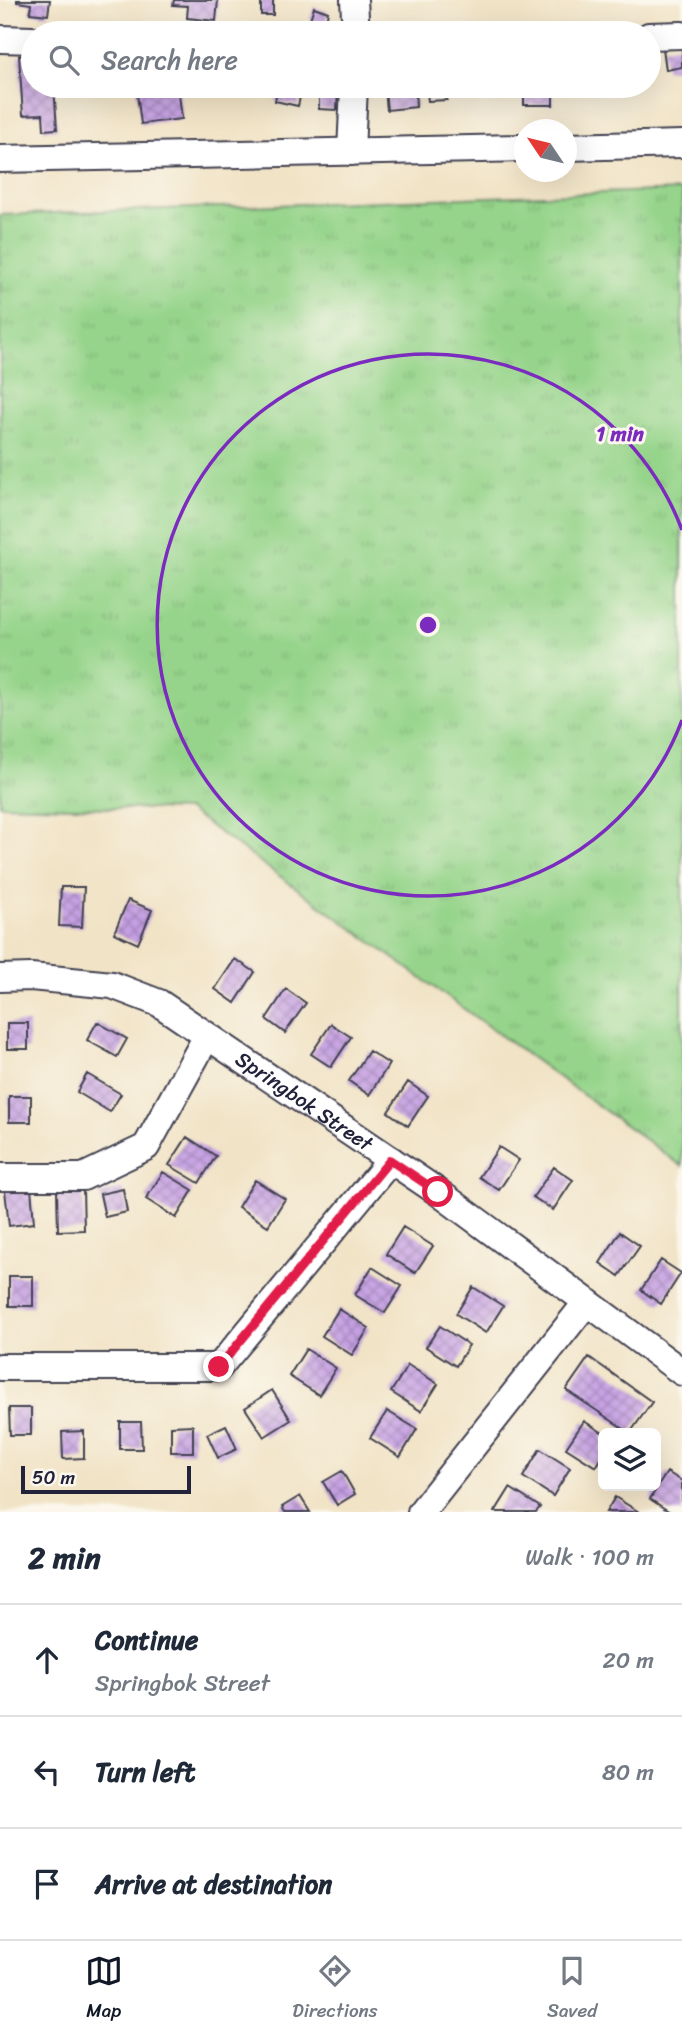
<!DOCTYPE html>
<html lang="en">
<head>
<meta charset="utf-8">
<style>
	:root { --surface:#fff; --page:#f2f2f3; --text:#1f2937; --muted:#747a83; --line:#e0e1e3; --accent:#111827 }
	body { margin:0; font-family:Sriracha,sans-serif; background:var(--page); color:var(--text) }
	.controls { position:absolute; right:21px; bottom:21px; display:grid; overflow:hidden; border-radius:10px; box-shadow:0 7px 28px #0002 }
	.controls button { width:63px; height:63px; display:grid; place-items:center; padding:0; border:0; border-bottom:2px solid var(--line); background:var(--surface); color:var(--text); font:35px sans-serif }
	.compass { position:absolute; left:514px; top:119px; width:63px; height:63px; border-radius:50%; background:var(--surface); box-shadow:0 7px 28px #0002; rotate:305deg }
	.scale { position:absolute; left:21px; bottom:18px; width:170px; box-sizing:border-box; padding-left:7px; border:4px solid #22223b; border-top:0; font-size:19px; line-height:24px; white-space:nowrap; color:#22223b; -webkit-text-stroke:5px #fbf7ec; paint-order:stroke }
	.stop { position:absolute; width:21px; height:21px; margin:-16px; border:5px solid #e11d48; border-radius:50%; background:#fff }
	.stop.end { background:#e11d48; border-color:#fff; box-shadow:0 2px 7px #0008 }
	.list { margin:0; padding:0; list-style:none }
	h2 { display:flex; justify-content:space-between; align-items:center; height:91px; margin:0; padding:0 28px; font-size:30px }
	h2 small { font-size:23px; font-weight:400; color:var(--muted) }
	.list li { display:grid; grid-template-columns:46px 1fr auto; gap:21px; align-items:center; box-sizing:border-box; height:112px; padding:0 28px; border-top:2px solid var(--line) }
	.list b { display:block; font-size:26px; white-space:nowrap }
	.list p { margin:0; font-size:23px; white-space:nowrap; color:var(--muted) }
	.list em { font-size:23px; font-style:normal; color:var(--muted) }
	.icon { flex:none; width:38px; height:38px; fill:none; stroke:currentColor; stroke-width:2; stroke-linecap:round; stroke-linejoin:round }
	.map { position:relative; flex:none; width:682px; height:1512px; overflow:hidden }
	.search { position:absolute; background:var(--surface); box-shadow:0 7px 28px #0002; left:21px; right:21px; top:21px; height:77px; display:flex; align-items:center; gap:18px; box-sizing:border-box; padding:0 24px; border-radius:38px; color:var(--muted); font-size:26px }
	.sheet { height:427px; background:var(--surface) }
	nav { display:flex; justify-content:space-around; align-items:center; box-sizing:border-box; height:98px; border-top:2px solid var(--line); background:var(--surface); font-size:19px; color:var(--muted) }
	nav a { display:grid; justify-items:center; gap:4px }
	nav .on { color:var(--accent) }
	.map>svg:first-child { display:block }
	.grass { fill:url(#grass-tufts); stroke:#5c7b62; stroke-width:2 }
	.building { fill:url(#building-cross-hatch) }
	.lines { fill:none; stroke-linecap:round; stroke-linejoin:round }
	.minor-casing { stroke:#413f50; stroke-width:30 }
	.minor { stroke:#fff; stroke-width:26 }
	.route { stroke:#e11d48; stroke-width:9 }
	.ring { fill:none; stroke:#7b2cbf; stroke-width:3.5 }
	.labels { text-anchor:middle; stroke-width:6; stroke-linejoin:round; paint-order:stroke }
	.street-label { font-size:21px; fill:#22223b; stroke:#fbf7ec }
	.centre { fill:#7b2cbf; stroke:#fbf7ec; stroke-width:3.5 }
	.ring-label { font-size:21px; text-anchor:middle; font-weight:bold; fill:#7b2cbf; stroke:#fbf7ec; stroke-width:6; stroke-linejoin:round; paint-order:stroke }
</style>
</head>
<body>
<div class="map">
<svg width="682" height="1512" viewBox="0 0 682 1512">
	<defs>
		<pattern id="grass-tufts" width="24" height="20" patternUnits="userSpaceOnUse" patternTransform="scale(1.75)"><rect width="24" height="20" fill="#95d48a"/><path d="M3 7l-1-3M5 7V3M7 7l1-3M15 17l-1-3M17 17v-4M19 17l1-3" fill="none" stroke="#80b678"/></pattern>
		<pattern id="building-cross-hatch" width="8" height="8" patternUnits="userSpaceOnUse" patternTransform="scale(1.75)"><rect width="8" height="8" fill="#c59fe3"/><path d="M0 0l8 8M0 8l8-8" fill="none" stroke="#a081b9"/></pattern>
	</defs>
	<rect width="100%" height="100%" fill="#fbf7ec"/>
	<filter id="ink" filterUnits="userSpaceOnUse"><feTurbulence type="fractalNoise" baseFrequency=".0143" numOctaves="2"/><feDisplacementMap in="SourceGraphic" scale="14" xChannelSelector="R" yChannelSelector="G"/><feConvolveMatrix kernelMatrix="1 2 1 2 8 2 1 2 1" color-interpolation-filters="sRGB"/></filter>
	<filter id="wash" filterUnits="userSpaceOnUse"><feTurbulence type="fractalNoise" baseFrequency=".00686" numOctaves="4" result="noise"/><feDisplacementMap in="SourceGraphic" scale="28" xChannelSelector="R" yChannelSelector="G"/><feGaussianBlur stdDeviation="1.57" result="paint"/><feColorMatrix in="noise" values="0 0 0 0 0 0 0 0 0 0 0 0 0 0 0 0 0 1.4 0 .05"/><feComposite in="paint" operator="in"/></filter>
	<g filter="url(#wash)">
		<rect width="100%" height="100%" fill="#f1e3c6"/>
		<!-- grass -->
		<path class="grass" d="M682,190v976l-494,-356 -188,-5v-590z"/>
		<g id="blocks">
			<!-- building -->
			<path class="building" d="M17,0h33l-2,15 -18,-2 1,-9 -14,-2z
				M174,0h44l-2,21 -29,-3 1,-12 -15,-1z
				M261,0h12v15h-12z
				M314,7l14,5 -3,12 -15,-5z
				M682,45v22l-16,3 -3,-22z
				M33,55v31h21l3,43 -13,1 -1,-16 -20,1 -4,-59z
				M136,86h42l4,33 -41,5z
				M278,86l24,2 -4,18 -23,-5z
				M319,86h19l-1,24 -18,-1z
				M402,86h13l1,21 -29,3 -2,-20 17,-1z
				M426,86h20l1,14 -19,1z
				M456,86h13v10l-12,1z
				M524,86h29v19h-29z
				M587,86h31v5h-32z
				M61,887h23l-2,40 -23,-1z
				M128,900l24,10 -14,34 -24,-11z
				M235,959l20,13 -20,31 -20,-14z
				M286,989l20,14 -21,30 -19,-14z
				M97,1022l30,17 -10,18 -30,-17z
				M7,1023h21v26h-21z
				M331,1024l20,13 -20,30 -20,-13z
				M369,1051l20,13 -20,31 -20,-14z
				M87,1074l34,20 -11,18 -33,-20z
				M408,1082l20,14 -20,30 -20,-14z
				M9,1096h22v26h-22z
				M187,1137l29,19 -17,27 -30,-18z
				M499,1147l20,13 -20,30 -20,-13z
				M554,1167l19,13 -20,30 -20,-13z
				M163,1172l30,18 -17,28 -30,-19z
				M255,1180l30,19 -17,27 -30,-19z
				M31,1188l3,35 -25,3 -4,-36z
				M83,1189l1,41 -26,1 -1,-41z
				M123,1189l4,23 -22,5 -5,-23z
				M403,1227l30,19 -18,27 -29,-19z
				M620,1232l20,14 -21,30 -19,-13z
				M661,1260l20,13 -20,31 -20,-14z
				M372,1267l30,19 -17,27 -30,-18z
				M9,1276h24v30h-24z
				M473,1287l30,19 -17,27 -30,-19z
				M339,1309l30,19 -17,27 -30,-19z
				M440,1326l29,19 -13,21 -30,-19z
				M306,1349l30,19 -17,27 -30,-19z
				M589,1357l63,45 -22,31 -64,-43z
				M408,1365l30,19 -17,27 -30,-19z
				M272,1390l19,30 -27,17 -19,-29z
				M9,1408h22v27h-21z
				M387,1411l30,18 -17,28 -30,-19z
				M584,1421l19,12v23l-7,11 -30,-19z
				M120,1422h21l1,27h-22z
				M193,1425v27h-22v-26z
				M226,1425l11,24 -19,9 -11,-24z
				M84,1431v27l-21,1 -1,-27z
				M540,1449l30,19 -17,28 -30,-19z
				M342,1471l13,23 -18,11 -14,-23z
				M667,1472l15,9v31h-12l-20,-13z
				M510,1488l30,19 -4,5h-41z
				M300,1496l10,16h-25l-3,-5z
				M615,1497l24,15h-33z"/>
		</g>
	</g>
	<g filter="url(#ink)">
		<use href="#blocks" fill-opacity="0" stroke="#413f50" stroke-width="2"/>
		<g class="lines">
			<!-- minor casing -->
			<g class="minor-casing">
				<g id="minor">
					<path d="M354,0l2,33"/>
					<path d="M649,36l33,-1"/>
					<path d="M0,39l33,1"/>
					<path d="M566,147l116,-3"/>
					<path d="M351,152l3,-66"/>
					<path d="M0,159l524,-11"/>
					<path id="s1" d="M0,978l31,-1 81,8 47,18 279,189 244,180"/>
					<path d="M0,1177h83l63,-30 61,-111"/>
					<path d="M0,1367h219l172,-207"/>
					<path d="M421,1512l166,-210"/>
				</g>
			</g>
			<!-- minor -->
			<use href="#minor" class="minor"/>
		</g>
	</g>
	<g class="lines" filter="url(#ink)">
		<!-- route -->
		<path class="route" d="M219,1367l171,-207 48,32"/>
	</g>
	<!-- distance rings -->
	<path class="ring" d="M682 720A271 271 0 1 1 682 530"/>
	<g class="labels">
		<!-- street labels -->
		<g class="street-label">
			<text dy="7" stroke="none"><textPath href="#s1" startOffset="338">Springbok Street</textPath></text>
		</g>
	</g>
	<circle cx="428" cy="625" r="10" class="centre"/>
	<g class="ring-label">
		<text x="620" y="441">1 min</text>
	</g>
</svg>
<div class="controls">
<button><svg class="icon" aria-label="layers" viewBox="0 0 24 24"><path d="M12 4l9 5-9 5-9-5zM3 14l9 5 9-5"/></svg></button>
</div>
<svg class="compass" viewBox="-18 -18 36 36"><path d="M0-13l5 13h-10z" fill="#e53935"/><path d="M0 13l5-13h-10z" fill="#747a83"/></svg>
<div class="scale">50 m</div>
<div class="stop" style="left:438px;top:1192px"></div>
<div class="stop end" style="left:219px;top:1367px"></div>
<div class="search"><svg class="icon" aria-label="search" viewBox="0 0 24 24"><circle cx="10" cy="10" r="6"/><path d="M15 15l6 6"/></svg>Search here</div>
</div>
<section class="sheet">
<h2>2 min<small>Walk · 100 m</small></h2>
<ul class="list">
<li><svg class="icon" aria-label="ahead" viewBox="0 0 24 24"><path d="M12 20V5M6 11l6-6 6 6"/></svg><div><b>Continue</b><p>Springbok Street</p></div><em>20 m</em></li>
<li><svg class="icon" aria-label="left" viewBox="0 0 24 24"><path d="M17 20v-9H6M10 6l-5 5 5 5"/></svg><div><b>Turn left</b></div><em>80 m</em></li>
<li><svg class="icon" aria-label="arrive" viewBox="0 0 24 24"><path d="M6 21V4h12l-3 4 3 4H6"/></svg><div><b>Arrive at destination</b></div></li>
</ul>
</section>
<nav>
<a class="on"><svg class="icon" aria-label="map" viewBox="0 0 24 24"><path d="M3 6l6-2 6 2 6-2v14l-6 2-6-2-6 2zM9 4v14M15 6v14"/></svg>Map</a>
<a><svg class="icon" aria-label="directions" viewBox="0 0 24 24"><path d="M12 3l9 9-9 9-9-9zM9 14v-3h6M13 9l2 2-2 2"/></svg>Directions</a>
<a><svg class="icon" aria-label="saved" viewBox="0 0 24 24"><path d="M7 4h10v16l-5-4-5 4z"/></svg>Saved</a>
</nav>
</body>
</html>
